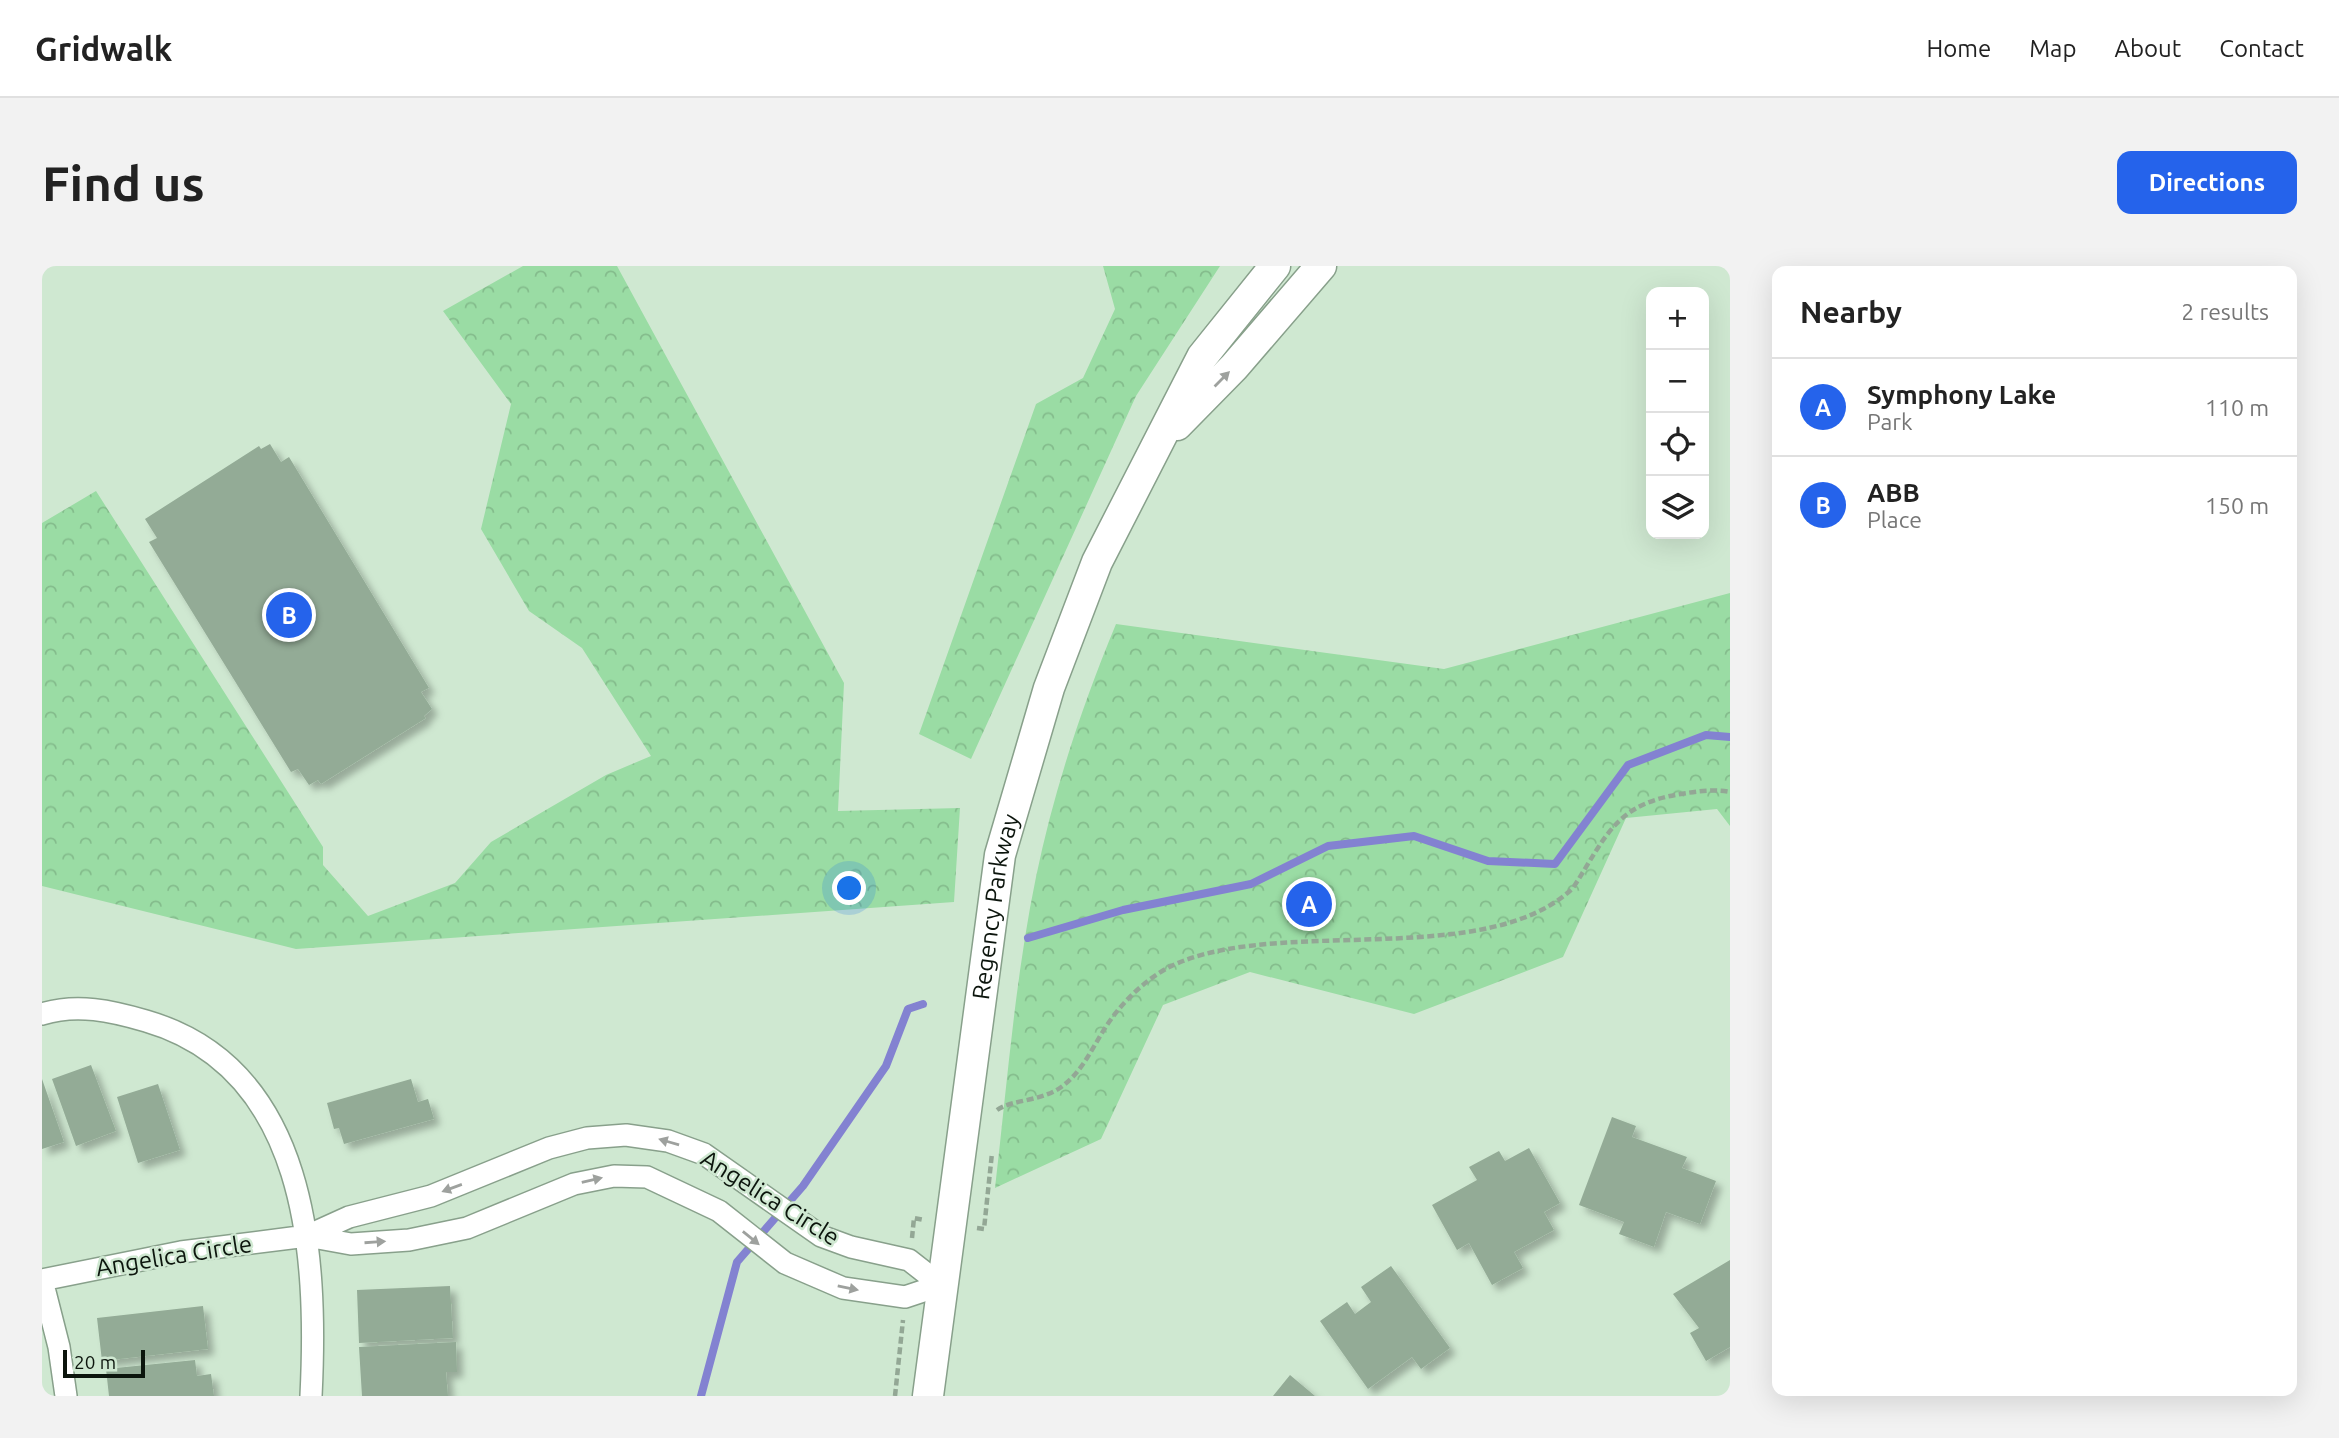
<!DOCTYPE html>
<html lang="en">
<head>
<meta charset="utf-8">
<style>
	:root { --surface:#fff; --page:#f2f2f2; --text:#222; --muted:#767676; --line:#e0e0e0; --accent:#2563eb }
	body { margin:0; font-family:Ubuntu,sans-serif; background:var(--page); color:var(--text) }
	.controls { position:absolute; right:21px; top:21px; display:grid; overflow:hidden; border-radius:14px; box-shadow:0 7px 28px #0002 }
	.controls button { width:63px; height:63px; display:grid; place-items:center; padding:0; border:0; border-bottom:2px solid var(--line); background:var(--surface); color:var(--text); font:35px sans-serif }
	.scale { position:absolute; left:21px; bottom:18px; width:82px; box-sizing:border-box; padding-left:7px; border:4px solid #0c150d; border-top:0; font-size:19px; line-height:24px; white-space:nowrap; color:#0c150d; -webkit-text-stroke:5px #cfe8d1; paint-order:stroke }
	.you { position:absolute; left:808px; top:623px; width:24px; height:24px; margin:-18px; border:5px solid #fff; border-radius:50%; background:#1a73e8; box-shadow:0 0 0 10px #1a73e833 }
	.badge { display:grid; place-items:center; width:46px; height:46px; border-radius:50%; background:var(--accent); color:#fff; font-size:23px; font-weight:700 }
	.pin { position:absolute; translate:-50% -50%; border:4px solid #fff; box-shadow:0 2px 7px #0006 }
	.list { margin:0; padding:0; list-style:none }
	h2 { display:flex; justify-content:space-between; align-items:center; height:91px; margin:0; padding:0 28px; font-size:30px }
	h2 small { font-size:23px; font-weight:400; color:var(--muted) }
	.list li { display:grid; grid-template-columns:46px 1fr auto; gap:21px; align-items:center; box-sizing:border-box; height:98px; padding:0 28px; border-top:2px solid var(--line) }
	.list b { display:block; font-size:26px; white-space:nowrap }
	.list p { margin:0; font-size:23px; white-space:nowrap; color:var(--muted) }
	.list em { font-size:23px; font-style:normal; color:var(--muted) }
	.icon { flex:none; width:38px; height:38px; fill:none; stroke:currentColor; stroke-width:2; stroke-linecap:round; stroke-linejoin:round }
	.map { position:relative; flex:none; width:1688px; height:1130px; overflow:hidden; border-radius:14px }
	header { display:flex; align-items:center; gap:42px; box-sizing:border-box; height:98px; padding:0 35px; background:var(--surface); border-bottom:2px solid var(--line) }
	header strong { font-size:33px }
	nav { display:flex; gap:38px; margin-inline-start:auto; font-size:24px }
	.intro { display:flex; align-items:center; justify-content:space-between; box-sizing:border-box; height:168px; padding:0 42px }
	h1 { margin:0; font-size:49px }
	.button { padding:18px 32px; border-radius:14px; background:var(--accent); color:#fff; font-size:24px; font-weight:700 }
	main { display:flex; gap:42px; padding:0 42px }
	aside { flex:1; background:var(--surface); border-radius:14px; box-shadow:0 7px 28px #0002 }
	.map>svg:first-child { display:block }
	.forest { fill:url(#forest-crowns) }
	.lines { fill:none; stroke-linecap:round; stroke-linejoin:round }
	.stream { stroke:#8382d1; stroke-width:8 }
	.building { fill:#93ab96; filter:url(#shadow) }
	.street-casing { stroke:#88a08b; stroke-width:24 }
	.secondary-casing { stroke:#88a08b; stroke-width:33 }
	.path { stroke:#93a795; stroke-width:4.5; stroke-dasharray:7 3.5; stroke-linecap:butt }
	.street { stroke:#fff; stroke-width:21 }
	.secondary { stroke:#fff; stroke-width:30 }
	.oneway { fill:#9ea19e }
	.labels { text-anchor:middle; stroke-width:5; stroke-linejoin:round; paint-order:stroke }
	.street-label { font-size:24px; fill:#0c150d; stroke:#cfe8d1 }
</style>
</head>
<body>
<header>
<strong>Gridwalk</strong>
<nav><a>Home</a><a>Map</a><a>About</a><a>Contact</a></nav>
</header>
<div class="intro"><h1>Find us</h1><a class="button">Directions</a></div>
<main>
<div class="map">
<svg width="1688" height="1130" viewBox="0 0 1688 1130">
	<defs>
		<pattern id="forest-crowns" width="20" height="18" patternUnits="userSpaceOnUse" patternTransform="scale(1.75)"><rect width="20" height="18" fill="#9adca4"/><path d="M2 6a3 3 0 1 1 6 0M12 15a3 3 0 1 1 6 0" fill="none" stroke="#84bc8c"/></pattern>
		<filter id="shadow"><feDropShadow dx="6" dy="6" stdDeviation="3.5" flood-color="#0004"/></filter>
	</defs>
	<rect width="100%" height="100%" fill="#cfe8d1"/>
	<!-- forest -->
	<path class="forest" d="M481,0h94l227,417 -6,128 122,-3 -6,94 -658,47 -254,-63v-363l54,-32 227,356v18l45,51 87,-33 36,-41 115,-67 45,-19 -69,-108 -53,-37 -48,-82 30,-125 -68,-93z
		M1061,0h117l-84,130 -165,363 -52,-25 117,-330 47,-26 32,-69z
		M1688,327v233l-13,-17 -91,9 -63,139 -149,57 -164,-42 -87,33 -62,134 -106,49c12,-103 20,-209 41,-311 18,-87 46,-171 80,-253l328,45z"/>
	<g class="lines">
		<!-- stream -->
		<path class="stream" d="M986,672l95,-28 128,-26 77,-38 86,-10 74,25 67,3 73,-99 78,-30 24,2
			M659,1130l36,-134 66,-76 83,-120 22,-57 15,-5"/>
	</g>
	<!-- building -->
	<path class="building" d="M228,178l11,18 8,-5 140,231 -8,4 11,17 -8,7 2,2 -105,66 -3,-4 -9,5 -11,-16 -7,3 -142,-230 8,-4 -12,-19 114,-73 2,3z
		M49,799l25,66 -40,15 -24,-67z
		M0,813l22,63 -22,7z
		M369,813l7,23 10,-3 6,20 -90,25 -5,-16 -5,1 -7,-26z
		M116,818l22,66 -42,13 -21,-66z
		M1570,851l24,9 -4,11 55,20 -5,11 34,13 -16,43 -34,-12 -12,35 -35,-13 5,-12 -45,-17z
		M1487,882l31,55 -16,9 10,18 -40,22 9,16 -31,17 -23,-42 -12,7 -25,-45 45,-25 -8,-13 30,-16 6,10z
		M1688,994v87l-24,14 -16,-28 9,-5 -26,-34z
		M1349,1000l59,82 -29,21 -9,-12 -44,32 -48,-68 27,-19 8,12 16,-12 -10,-15z
		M408,1020l3,52 -94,5 -2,-53z
		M161,1040l5,43 -106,12 -5,-43z
		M414,1076l1,30h-11l2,24h-86l-3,-49z
		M153,1094l2,16 14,-2 3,22h-105l-3,-27z
		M1248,1109l25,21h-42z"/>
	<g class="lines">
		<!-- street casing -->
		<g class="street-casing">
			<path id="street" d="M0,748c35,-11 70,-3 104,7 162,47 172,234 165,375
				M265,970l44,8 58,-4 58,-12 107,-44 40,-8 33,1 72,34 66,52 58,25 62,9 36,-12
				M0,1014l139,-28 126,-16 42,-19 82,-21 118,-48 38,-10 39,-3 42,6 36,13 117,82 30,11 58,13 32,25
				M0,1014l17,67 7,49"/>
		</g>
		<!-- secondary casing -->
		<g class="secondary-casing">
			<g id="secondary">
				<path d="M1135,159l57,-58 87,-101"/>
				<path id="s1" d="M886,1130l72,-541 49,-167 48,-126 105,-205 73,-91"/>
			</g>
		</g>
		<!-- path -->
		<path class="path" d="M955,844c15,-11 46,-8 67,-25 20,-16 29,-39 43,-60 18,-27 46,-53 76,-64 109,-42 306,7 390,-73 33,-51 42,-84 108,-94 17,-3 33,-5 49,-2
			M935,962l7,1 8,-76
			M870,972l2,-20 10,2
			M853,1130l8,-76"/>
		<!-- street -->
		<use href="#street" class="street"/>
		<!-- secondary -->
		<use href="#secondary" class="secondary"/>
	</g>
	<!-- one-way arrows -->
	<defs><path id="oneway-solid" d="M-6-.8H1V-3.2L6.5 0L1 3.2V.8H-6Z" transform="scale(1.75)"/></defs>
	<g class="oneway">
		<use href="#oneway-solid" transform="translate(1180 113) rotate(-45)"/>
		<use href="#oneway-solid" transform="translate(627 876) rotate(-164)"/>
		<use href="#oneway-solid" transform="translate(550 914) rotate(-13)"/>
		<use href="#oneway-solid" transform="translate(410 922) rotate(160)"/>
		<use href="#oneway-solid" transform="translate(709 972) rotate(39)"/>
		<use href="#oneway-solid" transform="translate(333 976) rotate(-4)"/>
		<use href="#oneway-solid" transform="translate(806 1022) rotate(12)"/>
	</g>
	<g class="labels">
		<!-- street labels -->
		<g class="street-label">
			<text dy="8" stroke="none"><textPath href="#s1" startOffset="494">Regency Parkway</textPath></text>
			<text transform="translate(728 932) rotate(32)" y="8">Angelica Circle</text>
			<text transform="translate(132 990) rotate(-9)" y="8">Angelica Circle</text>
		</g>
	</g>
</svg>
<div class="controls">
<button>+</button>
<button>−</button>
<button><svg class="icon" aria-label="locate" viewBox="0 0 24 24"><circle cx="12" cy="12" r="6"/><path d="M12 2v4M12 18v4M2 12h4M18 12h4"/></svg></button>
<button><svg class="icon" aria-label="layers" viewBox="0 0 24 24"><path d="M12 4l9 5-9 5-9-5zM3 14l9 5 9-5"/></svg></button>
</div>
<div class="scale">20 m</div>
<div class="you"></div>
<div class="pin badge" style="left:1267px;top:638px">A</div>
<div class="pin badge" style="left:247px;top:349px">B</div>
</div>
<aside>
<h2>Nearby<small>2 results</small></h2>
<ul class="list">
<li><span class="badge">A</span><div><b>Symphony Lake</b><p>Park</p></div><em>110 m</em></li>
<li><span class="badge">B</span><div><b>ABB</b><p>Place</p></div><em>150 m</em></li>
</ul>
</aside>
</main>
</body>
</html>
